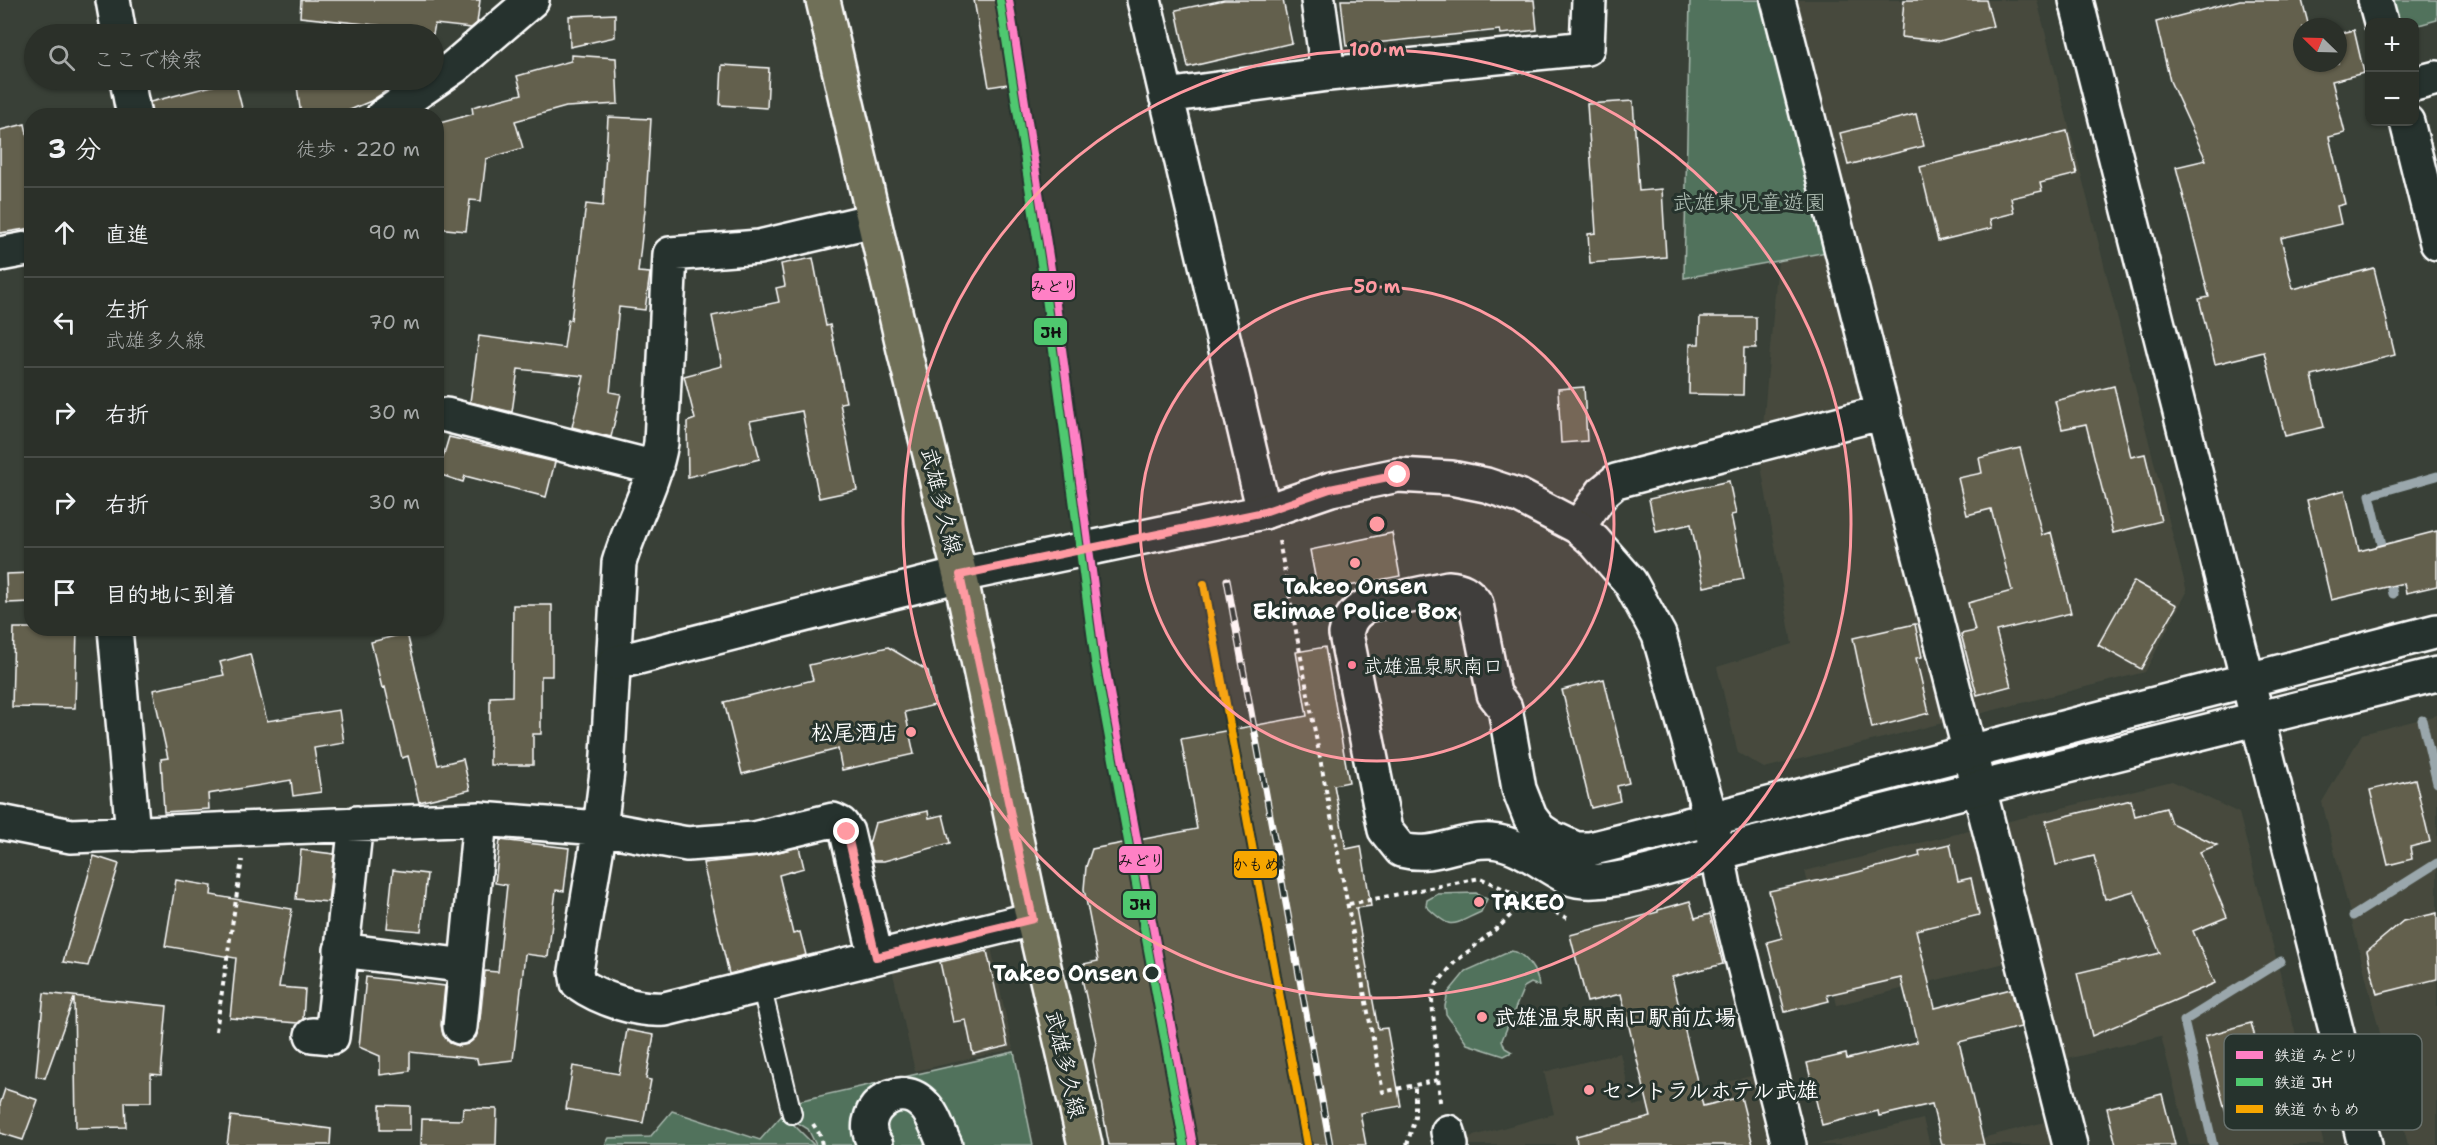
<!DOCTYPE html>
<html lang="ja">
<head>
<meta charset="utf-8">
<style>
	:root { --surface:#2b3029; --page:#333831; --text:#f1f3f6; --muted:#a6a9a8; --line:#474b46 }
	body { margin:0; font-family:"Shantell Sans","Klee One",sans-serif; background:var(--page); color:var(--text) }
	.controls { position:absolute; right:18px; top:18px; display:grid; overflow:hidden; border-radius:12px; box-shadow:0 2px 4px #0004 }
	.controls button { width:54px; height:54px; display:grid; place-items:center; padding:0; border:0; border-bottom:2px solid var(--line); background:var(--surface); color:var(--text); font:30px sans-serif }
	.compass { position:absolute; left:2293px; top:18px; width:54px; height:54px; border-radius:50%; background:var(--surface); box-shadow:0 2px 4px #0004; rotate:293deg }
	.stop { position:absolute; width:18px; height:18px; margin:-14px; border:4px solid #ff9aa2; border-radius:50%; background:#fff }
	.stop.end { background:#ff9aa2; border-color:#fff; box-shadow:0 2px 6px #0008 }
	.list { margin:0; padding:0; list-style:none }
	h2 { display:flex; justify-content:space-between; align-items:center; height:78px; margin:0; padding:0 24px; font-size:26px }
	h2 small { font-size:20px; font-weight:400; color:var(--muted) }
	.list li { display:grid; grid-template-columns:39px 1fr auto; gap:18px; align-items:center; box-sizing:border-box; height:90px; padding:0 24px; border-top:2px solid var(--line) }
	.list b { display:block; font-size:22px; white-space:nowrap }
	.list p { margin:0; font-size:20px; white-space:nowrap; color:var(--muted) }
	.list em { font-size:20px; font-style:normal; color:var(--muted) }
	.icon { flex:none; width:33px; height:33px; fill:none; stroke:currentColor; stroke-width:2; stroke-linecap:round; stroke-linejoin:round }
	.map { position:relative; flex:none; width:2437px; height:1145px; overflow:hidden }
	.search { position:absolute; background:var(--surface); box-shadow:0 2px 4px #0004; left:24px; top:24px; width:420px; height:66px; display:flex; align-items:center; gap:15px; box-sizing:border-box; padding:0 21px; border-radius:33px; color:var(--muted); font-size:22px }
	.panel { position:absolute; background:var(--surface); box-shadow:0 2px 4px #0004; left:24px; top:108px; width:420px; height:528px; border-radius:24px }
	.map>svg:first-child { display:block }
	.built { fill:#464a3e }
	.green { fill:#51725c; stroke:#a8b8ae; stroke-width:1.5 }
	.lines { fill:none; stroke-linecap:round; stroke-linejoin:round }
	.stream { stroke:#9aa7ac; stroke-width:9 }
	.building { fill:#64604e; stroke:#fff; stroke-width:1.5 }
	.service-casing { stroke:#fff; stroke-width:22 }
	.minor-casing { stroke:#fff; stroke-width:38 }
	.tertiary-casing { stroke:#fff; stroke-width:38 }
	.primary-casing { stroke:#fff; stroke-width:38 }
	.path { stroke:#fff; stroke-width:4; stroke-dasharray:4.5 4.5; stroke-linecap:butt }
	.service { stroke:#26332d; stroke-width:18 }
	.minor { stroke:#26332d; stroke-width:33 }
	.tertiary { stroke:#26332d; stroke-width:33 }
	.primary { stroke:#706f59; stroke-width:33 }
	.rail-casing { stroke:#fff; stroke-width:7 }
	.rail { stroke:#26332d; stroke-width:4.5; stroke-dasharray:14; stroke-linecap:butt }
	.rail-1-casing { stroke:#26332d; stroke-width:12 }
	.rail-2-casing { stroke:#26332d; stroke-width:12 }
	.rail-3-casing { stroke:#26332d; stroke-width:12 }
	.rail-1 { stroke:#ff80c5; stroke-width:8 }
	.rail-2 { stroke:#4fc86f; stroke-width:8 }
	.rail-3 { stroke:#f7a600; stroke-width:8 }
	.route { stroke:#ff9aa2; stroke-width:8 }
	.ring { fill:none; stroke:#ff9aa2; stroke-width:3 }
	.poi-dot { fill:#ff9aa2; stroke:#26332d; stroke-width:2 }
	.bus-dot { fill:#ff8098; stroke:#26332d; stroke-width:2 }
	.stop-dot { fill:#26332d; stroke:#fff; stroke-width:3 }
	.labels { text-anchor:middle; stroke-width:6; stroke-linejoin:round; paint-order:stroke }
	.bus-label { font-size:20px; fill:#fff; stroke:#26332d; text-anchor:start }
	.park-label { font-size:22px; fill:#b1c0b6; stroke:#26332d }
	.street-label { font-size:22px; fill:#fff; stroke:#26332d }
	.poi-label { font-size:22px; font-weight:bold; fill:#fff; stroke:#26332d; text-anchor:start }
	.stop-label { font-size:22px; font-weight:bold; fill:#fff; stroke:#26332d; text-anchor:end }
	.key { fill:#26332d; stroke:#67706c; stroke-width:1.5 }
	.key-label { font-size:16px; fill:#fff }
	.centre { fill:#ff9aa2; stroke:#26332d; stroke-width:3 }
	.ring-label { font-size:18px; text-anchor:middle; font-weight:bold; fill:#ff9aa2; stroke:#26332d; stroke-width:6; stroke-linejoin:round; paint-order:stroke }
	.line-badge { stroke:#26332d; stroke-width:2 }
	.pale-badge-label { font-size:16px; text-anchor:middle; font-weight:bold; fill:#111 }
</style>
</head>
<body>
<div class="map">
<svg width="2437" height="1145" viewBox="0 0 2437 1145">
	<rect width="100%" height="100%" fill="#394037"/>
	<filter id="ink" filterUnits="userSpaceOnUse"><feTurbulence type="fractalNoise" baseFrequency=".0167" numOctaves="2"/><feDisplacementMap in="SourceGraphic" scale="12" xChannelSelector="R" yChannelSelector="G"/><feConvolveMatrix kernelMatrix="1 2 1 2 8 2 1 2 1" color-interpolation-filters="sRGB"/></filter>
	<g filter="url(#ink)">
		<!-- built -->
		<path class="built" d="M1765,0h272l150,592 -42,80 -381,96 -26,-15 -21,-86 75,-23 -32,-184 18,-200 48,-8z
			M2437,715v430h-29l-86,-343 40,-68z
			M2172,781l67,32 85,332h-135l-28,-109 -106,26 -26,-105 -192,48 -32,-134z
			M990,943l23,106 -98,22 -24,-106z
			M1620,1053l13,53 122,-31 17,70h-308l-2,-6 92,-25 -10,-42z
			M1923,1119l7,26h-112z
			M2049,1121l6,24h-101z"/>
		<!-- green -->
		<path class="green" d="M1690,0h75l62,252 -143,26z
			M2392,0h45v20l-22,6 -1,-4h-16z
			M1476,893l11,6 -6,13c-31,14 -29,19 -55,-6l1,-6 11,-6z
			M1511,951c14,1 27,22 28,35l-8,-3 -7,4 -22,53 3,8 7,4 -8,4 -37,-12 -21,-30 -1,-8 3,-13 18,-22z
			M1014,1052l19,93h-217l-8,-16 -10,-6 4,-11 -4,-11z
			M672,1111l88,29 23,-26 31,31h-209l4,-7 41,-1z"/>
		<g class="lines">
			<!-- stream -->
			<path class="stream" d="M2385,557l-15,-62 67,-19
				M2389,576l4,18
				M2422,720l15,63
				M2353,916l84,-53
				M2213,1145l-29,-124 97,-60"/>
		</g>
		<!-- building -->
		<path class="building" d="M301,0h179l-3,23 -6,5 -36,-4 -2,10h-32l1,-6 -102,-11z
			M974,0h26l8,84 -19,3z
			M1224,0h59l9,43 -104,24 -12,-57z
			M1341,0h193l3,30 -36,4 -1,-4 -154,16z
			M1904,0h82l7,26 -53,15 -39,-4z
			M2240,0h62l7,27h-7v36h36v-29l16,-4 10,43 -32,8 13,52 -16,4 16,67 -8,2 4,18 -60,14 12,51 81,-21 21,87 -83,21 12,51 -39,9 -21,-84 -49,12 -16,-65 10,-2 -33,-130 30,-7 -36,-79 -14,-59z
			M615,14v23l-45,10 -1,-31z
			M571,55l45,3 2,46 -52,3 -51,14 8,27 -37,11 -5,42 -11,-1 -4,31 -30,-3v-104l37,-10 -1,-7 50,-13 -5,-18 54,-15z
			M722,65l47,3 -2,40 -47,-3z
			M235,80l9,36h-92l-2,-14z
			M340,80h63l-32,21 -35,15h-35l-4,-30z
			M1633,101l6,90 23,-2 4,68 -76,6 -2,-29 8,-1 -9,-129z
			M1916,114l8,32 -76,19 -8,-32z
			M608,117l43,2 -5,82 -8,71 12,1 -5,37 -26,-3 -9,85 11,2 -10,43 -39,-10 12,-51 -66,-7 -6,43 -42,-10 9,-66 85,12 4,-28h3l15,-116 17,2z
			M25,124l7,33v71l-32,5v-103z
			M2067,131l10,43 -37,9 2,8 -31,7 3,15 -24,6 2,9 -54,13 -18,-74z
			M813,258l13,68 4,-1 16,77 -6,1 17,87 -38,8 -17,-87 -52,10 10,38 -72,18 -1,-55 8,-3 -11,-43 38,-10 -10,-50 67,-14 -3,-14 9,-2 -4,-22z
			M1700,317h56v31h-12l-1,47 -54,-1 1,-50h9z
			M2114,386l17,71 14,-3 16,67 -48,12 -27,-109 -24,5 -7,-28z
			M1584,387l3,54 -26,2 -3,-54z
			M449,437l106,25 -9,35 -81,-21 -2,6 -25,-8z
			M2020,448l22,87 9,-3 20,81 -75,18 15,55 -34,9 -16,-61 14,-3 -7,-28 44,-12 -21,-82 -24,6 -9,-37 24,-5 -3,-15z
			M1729,481l7,33 -5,1 13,64 -40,8 -13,-63 -35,8 -7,-33z
			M2345,490l14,61 78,-20v55l-31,7 -2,-10 -73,17 -24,-100z
			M1392,533l8,43 -82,16 -8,-42z
			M32,573v29l-25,1 -1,-29z
			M2134,581l43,24 -36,64 -43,-24z
			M513,605h39v71h-11v58h-8v31h-43v-68l22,-1z
			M1915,624l7,33 -6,1 13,55 -57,15 -19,-90z
			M14,628h63l-2,80 -63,-1z
			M407,633l31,132 25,-6 7,31 -51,12 -11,-46 -6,2 -17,-71 -3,1 -11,-46z
			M888,647l40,24 7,34 -30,7 9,42 -72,16 -4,-21 -96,25 -18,-72 89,-22 -4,-15z
			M1325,647l24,135 -15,3 12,64 15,-3 10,60 -15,2 22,121 9,-1 14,78 -41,7 6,32h-257l-16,-84 3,-19 -17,-77 19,-4 -14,-72 2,-22 6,-18 105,-20 -16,-90 126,-23 -11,-64z
			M250,654l17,67 72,-11 5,33 -30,5 7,44 -28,4 -2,-16 -83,14 1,15 -45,3 -3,-53 7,-1 -15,-68 71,-15 -4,-13z
			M1604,679l25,104 -12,3 3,15 -29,7 -29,-118z
			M2415,779l15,63 -20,5 2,12 -24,6 -18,-75z
			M2131,800l4,16 31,-8 5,15 46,22 -17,7 27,65 -34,14 22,52 -123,53 -15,-63 83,-20 -26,-62 -29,8 -11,-43 -38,9 -10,-44z
			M928,811l1,7 14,-3 7,28 -66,18h-11l-4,-17 6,-21z
			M500,840l69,8 -5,43 -8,-1 -8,67 -23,-3 -12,106 -35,4 -1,-5 -67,-7v19l-30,4v-19l-21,-9 7,-70 79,9 -4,39 2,10 7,8 9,3 9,-2 8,-7 3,-8 6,-58 13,1 9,-87 -12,-2z
			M1950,844l8,37 13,-3 8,37 -63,15 19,78 76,-19 10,38 -62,15 25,103h-42l-10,-41 -53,12 -1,-5 -56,14 -15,-62 39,-9 1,5 70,-17 -16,-64 -74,17 2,6 -44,11 -18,-70 15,-4 -13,-47 81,-17 70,-18 -1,-5z
			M799,847l5,21 -25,7 14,59 7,-2 6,23 -77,19 -26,-111 55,-6z
			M301,850l33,4 -6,48 -32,-3z
			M94,856l25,8 -31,102 -25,-4z
			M393,870l34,4 -6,57 -34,-3z
			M176,880l36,6 -1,9 81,14 -13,78 26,2 -2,30 -5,4 -68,-5 6,-60 -71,-12z
			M1690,901l5,17 15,-4 13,50 -51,13 31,129 38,-9 12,48h-176l-1,-9 75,-19 -30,-123 -34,8 -17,-67 88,-23v-2z
			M2437,913v66l-60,15 -10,-43 36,-30z
			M987,951l21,95 -35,8 -7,-34 -13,2 -13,-60z
			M44,993l123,13 -6,69 -10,-1v28h-26l1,25 -50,1 -2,-130 -29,80 -9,-2z
			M2251,1023l25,88 -47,13 -24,-88z
			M627,1030l27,5 -8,44 5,1 -8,43 -77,-14 7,-43 46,8z
			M5,1089l33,11 -15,40 -23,-7v-29z
			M2162,1094l13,51h-59l-9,-37z
			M380,1105l30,1v24h-30z
			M463,1108l34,1 -1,36h-75l1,-26 40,1z
			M231,1116l100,13 -1,16h-103z"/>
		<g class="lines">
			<!-- service casing -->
			<g class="service-casing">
				<path id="service" d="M761,985l31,129"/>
			</g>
			<!-- minor casing -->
			<g class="minor-casing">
				<path id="minor" d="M113,0l6,34
					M1144,0l120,512
					M1318,0l10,74
					M1778,0l292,1145
					M2375,0l6,22
					M127,80l7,36
					M2414,84l23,-6
					M1166,96l162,-22 259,-26 2,-48
					M383,116l71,-49 78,-67
					M2407,122l30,121
					M0,254l32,-6
					M446,415l210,53
					M1578,527l25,-35 13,-11 268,-69
					M115,628l18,206
					M1711,819l-121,30h-14l-24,-11 -12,-8 -10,-13 -11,-28 -14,-81 -11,-14 -18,-90c-8,-12 -15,-15 -28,-16l-81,17c-13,8 -18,14 -21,29l39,196 16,20c35,9 58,-11 90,-9 29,2 53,25 79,37 29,13 114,-16 147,-25
					M0,822l71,14 409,-17 120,9 7,-56 12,-209c12,-41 35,-78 42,-120l9,-189 89,-7 115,-27
					M341,950l125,16
					M876,957l-29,-125 -6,-8 -8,-4 -79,19 -67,5 -87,-16 -24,143 2,12c22,16 59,28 87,26l368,-90
					M460,1027l20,-208
					M312,1035l20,2 24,-214
					M1448,1132l3,13
					M876,1145c-23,-30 20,-68 47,-41 11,10 15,27 22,41"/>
			</g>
			<!-- tertiary casing -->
			<g class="tertiary-casing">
				<path id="tertiary" d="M2076,0l289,1145
					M615,663l345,-88 304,-63 67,-23 67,-14 53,3 35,7 33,11 59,31 16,14 36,41 29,53 52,184 13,67 65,259
					M1711,819l726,-188
					M1717,853l720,-179"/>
			</g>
			<!-- primary casing -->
			<g class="primary-casing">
				<path id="primary" d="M823,0l81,350 56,225 73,344 52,226"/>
			</g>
			<!-- path -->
			<path class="path" d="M1279,541l104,551 55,-12
				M1349,904l131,-26 89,41
				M216,1031l26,-171
				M1440,1102l-8,-102 4,-15 18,-22 48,-39 24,-25
				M813,1124l7,11 2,10
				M1407,1145l8,-28v-32"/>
			<!-- service -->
			<use href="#service" class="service"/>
			<!-- minor -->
			<use href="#minor" class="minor"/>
			<!-- tertiary -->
			<use href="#tertiary" class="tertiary"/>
			<!-- primary -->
			<use href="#primary" class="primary"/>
			<!-- rail casing -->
			<g class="rail-casing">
				<path id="rail" d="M1227,580l103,565"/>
			</g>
			<!-- rail -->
			<use href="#rail" class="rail"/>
			<!-- rail-1 casing -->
			<g class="rail-1-casing">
				<path id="rail-1" d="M1009,0l44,282 51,378 89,485"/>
			</g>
			<!-- rail-2 casing -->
			<g class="rail-2-casing">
				<path id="rail-2" d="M1000,1l44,282 51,379 89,483"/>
			</g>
			<!-- rail-3 casing -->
			<g class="rail-3-casing">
				<path id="rail-3" d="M1204,584l103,561"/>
			</g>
			<!-- rail-1 -->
			<use href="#rail-1" class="rail-1"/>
			<!-- rail-2 -->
			<use href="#rail-2" class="rail-2"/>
			<!-- rail-3 -->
			<use href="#rail-3" class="rail-3"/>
		</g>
	</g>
	<g class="lines" filter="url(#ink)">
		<!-- route -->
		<path class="route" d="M847,832l29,125 157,-38 -73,-344 304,-63 66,-23 68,-14"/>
	</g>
	<!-- distance rings -->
	<circle cx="1377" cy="524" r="237" fill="#ff9aa2" fill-opacity=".12"/>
	<g class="ring">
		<circle cx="1377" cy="524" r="237"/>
		<circle cx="1377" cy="524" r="474"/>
	</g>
	<!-- markers -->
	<g class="poi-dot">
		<circle cx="1355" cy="563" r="6"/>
		<circle cx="911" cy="732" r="6"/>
		<circle cx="1479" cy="902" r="6"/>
		<circle cx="1482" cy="1017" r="6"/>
		<circle cx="1589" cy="1090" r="6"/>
	</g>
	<circle class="bus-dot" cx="1352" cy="665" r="5"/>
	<circle class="stop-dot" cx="1152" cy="973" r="8"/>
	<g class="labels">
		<!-- bus labels -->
		<g class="bus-label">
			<text x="1363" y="673">武雄温泉駅南口</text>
		</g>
		<!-- park labels -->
		<g class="park-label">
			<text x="1749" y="210">武雄東児童遊園</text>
		</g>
		<!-- street labels -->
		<g class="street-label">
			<text transform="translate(942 501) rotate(76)" y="8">武雄多久線</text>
			<text transform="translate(1066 1064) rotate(77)" y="8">武雄多久線</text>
		</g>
		<!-- poi labels -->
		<g class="poi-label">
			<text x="1355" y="594" text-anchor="middle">Takeo Onsen<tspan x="1355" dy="25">Ekimae Police Box</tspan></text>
			<text x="899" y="740" text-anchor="end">松尾酒店</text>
			<text x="1491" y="910">TAKEO</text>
			<text x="1494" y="1025">武雄温泉駅南口駅前広場</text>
			<text x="1601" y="1098">セントラルホテル武雄</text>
		</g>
		<!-- stop labels -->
		<g class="stop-label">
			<text x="1138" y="981">Takeo Onsen</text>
		</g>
	</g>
	<!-- legend -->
	<rect x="2224" y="1034" width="198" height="96" rx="9" class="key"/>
	<rect x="2236" y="1051" width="27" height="8" fill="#ff80c5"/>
	<rect x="2236" y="1078" width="27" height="8" fill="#4fc86f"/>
	<rect x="2236" y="1105" width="27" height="8" fill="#f7a600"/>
	<g class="key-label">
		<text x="2274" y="1061">鉄道 みどり</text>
		<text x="2274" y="1088">鉄道 JH</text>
		<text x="2274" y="1115">鉄道 かもめ</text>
	</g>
	<circle cx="1377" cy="524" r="9" class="centre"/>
	<g class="ring-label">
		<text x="1377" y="56">100 m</text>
		<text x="1377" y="293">50 m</text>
	</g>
	<g class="line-badge">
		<rect x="1031" y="272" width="45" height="29" rx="6" fill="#ff80c5"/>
		<rect x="1033" y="317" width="35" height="29" rx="6" fill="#4fc86f"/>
		<rect x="1118" y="845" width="45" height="29" rx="6" fill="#ff80c5"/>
		<rect x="1233" y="850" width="45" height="29" rx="6" fill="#f7a600"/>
		<rect x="1122" y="890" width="35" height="29" rx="6" fill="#4fc86f"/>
	</g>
	<g class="pale-badge-label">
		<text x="1054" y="292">みどり</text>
		<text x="1051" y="338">JH</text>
		<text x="1141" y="866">みどり</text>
		<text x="1256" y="870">かもめ</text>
		<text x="1140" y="910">JH</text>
	</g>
</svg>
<div class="controls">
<button>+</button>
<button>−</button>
</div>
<svg class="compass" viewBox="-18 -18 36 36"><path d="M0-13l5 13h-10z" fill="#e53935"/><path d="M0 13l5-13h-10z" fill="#a6a9a8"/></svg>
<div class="stop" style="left:1398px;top:475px"></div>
<div class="stop end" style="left:847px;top:832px"></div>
<div class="search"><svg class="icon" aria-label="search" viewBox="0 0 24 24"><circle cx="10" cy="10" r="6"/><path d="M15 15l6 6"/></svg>ここで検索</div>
<section class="panel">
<h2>3 分<small>徒歩 · 220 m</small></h2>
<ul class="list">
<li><svg class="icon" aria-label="ahead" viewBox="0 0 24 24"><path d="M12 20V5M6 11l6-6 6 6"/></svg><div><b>直進</b></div><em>90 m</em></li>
<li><svg class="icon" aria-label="left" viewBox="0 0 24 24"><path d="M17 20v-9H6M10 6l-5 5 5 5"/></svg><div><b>左折</b><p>武雄多久線</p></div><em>70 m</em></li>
<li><svg class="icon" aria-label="right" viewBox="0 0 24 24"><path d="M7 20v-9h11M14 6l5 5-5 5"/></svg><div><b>右折</b></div><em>30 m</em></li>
<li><svg class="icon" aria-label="right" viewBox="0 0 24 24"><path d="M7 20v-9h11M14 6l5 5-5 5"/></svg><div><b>右折</b></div><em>30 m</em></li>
<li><svg class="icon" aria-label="arrive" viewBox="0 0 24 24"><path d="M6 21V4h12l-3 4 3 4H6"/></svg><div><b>目的地に到着</b></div></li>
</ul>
</section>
</div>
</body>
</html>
